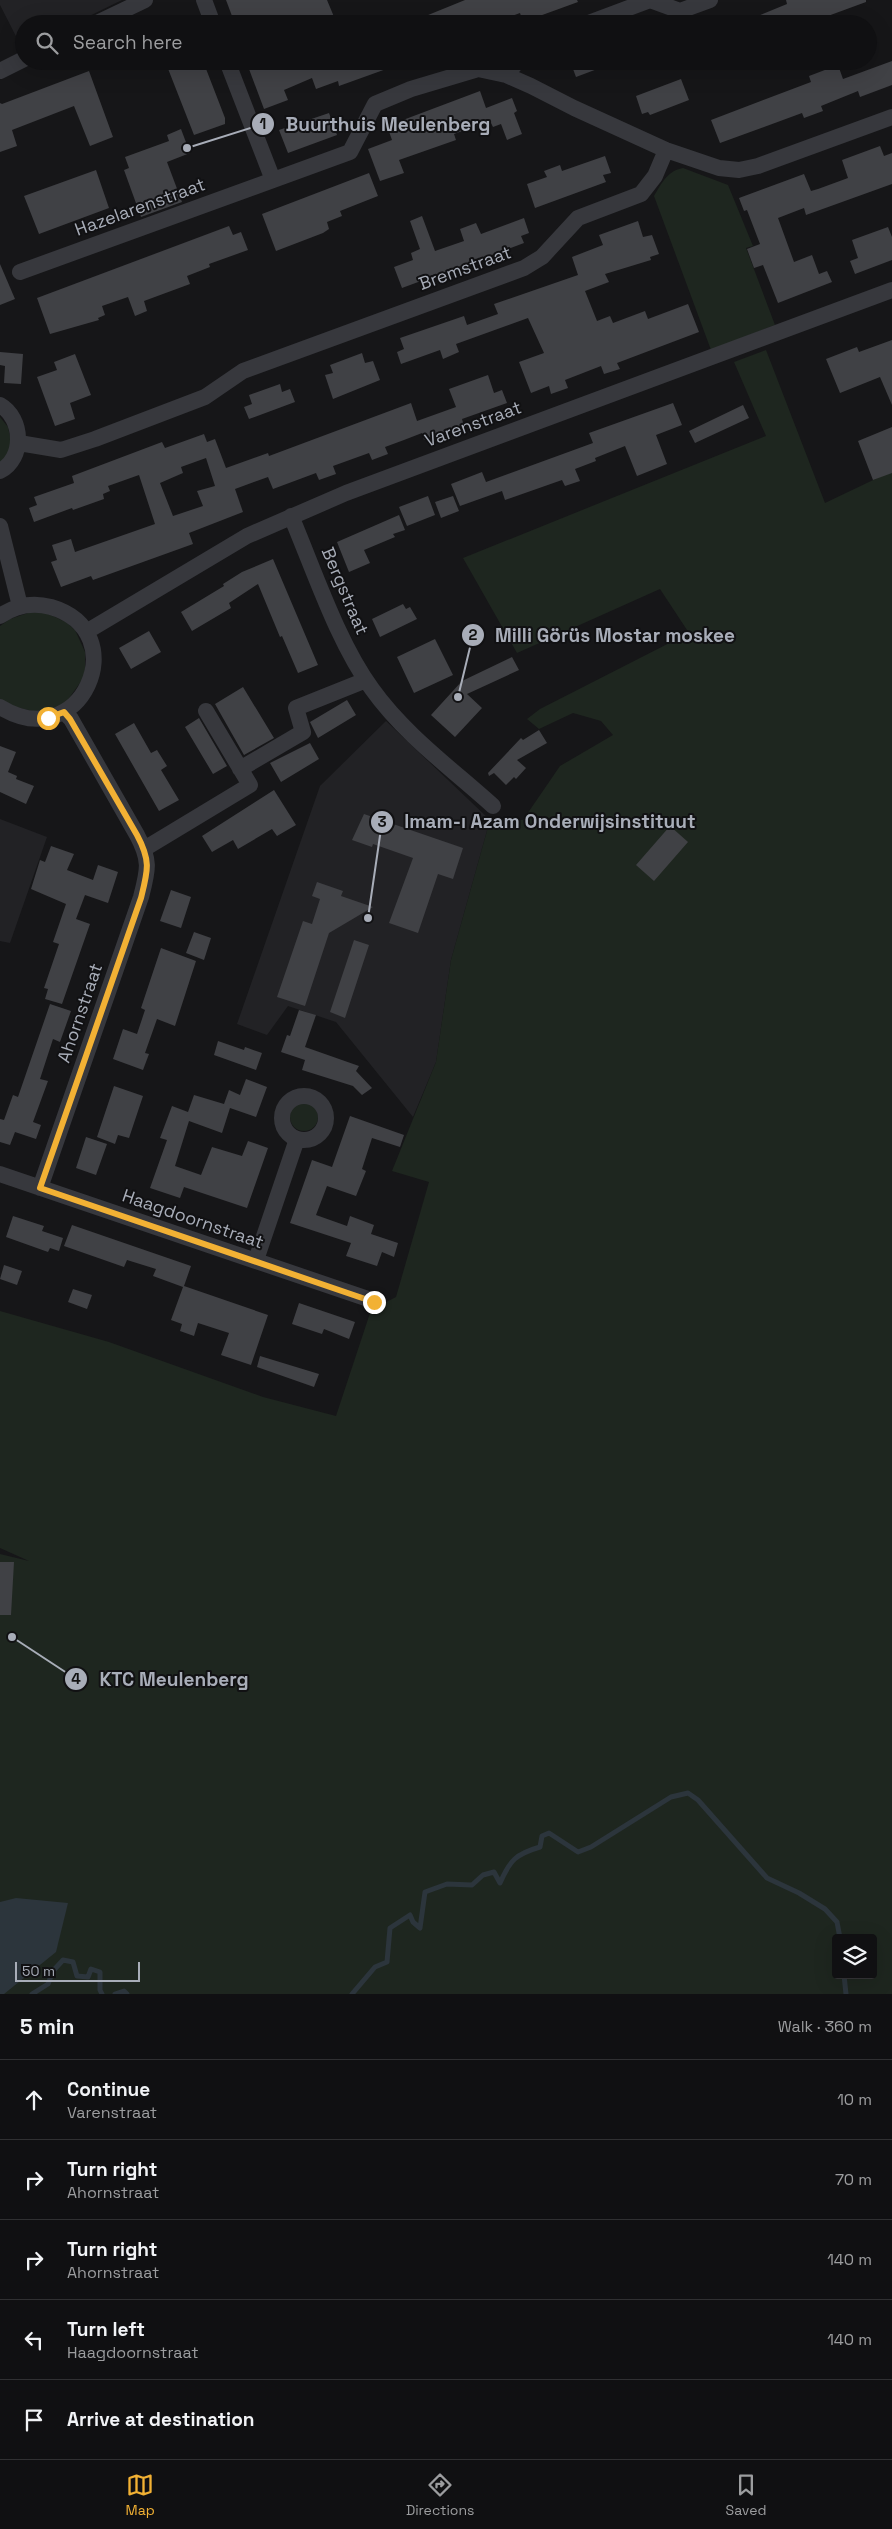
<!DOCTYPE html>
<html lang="en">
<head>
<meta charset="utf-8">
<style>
	:root { --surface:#101012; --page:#19191b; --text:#f1f3f6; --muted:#9c9d9f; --line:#303032; --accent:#f2b134 }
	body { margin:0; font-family:"Space Grotesk",sans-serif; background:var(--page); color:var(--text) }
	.controls { position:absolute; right:15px; bottom:15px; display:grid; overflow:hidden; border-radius:5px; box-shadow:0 5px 20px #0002 }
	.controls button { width:45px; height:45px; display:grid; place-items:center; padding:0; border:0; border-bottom:1px solid var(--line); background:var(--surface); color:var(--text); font:25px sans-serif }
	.scale { position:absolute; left:15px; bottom:12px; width:125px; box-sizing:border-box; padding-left:5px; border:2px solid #a8adb8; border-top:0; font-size:14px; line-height:18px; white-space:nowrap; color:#a8adb8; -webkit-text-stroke:4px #111113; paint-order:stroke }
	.stop { position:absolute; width:15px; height:15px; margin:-11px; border:4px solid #f2b134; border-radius:50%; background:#fff }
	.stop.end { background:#f2b134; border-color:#fff; box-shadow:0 1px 5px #0008 }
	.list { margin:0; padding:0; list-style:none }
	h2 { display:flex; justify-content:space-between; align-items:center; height:65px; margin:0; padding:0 20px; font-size:21px }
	h2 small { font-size:16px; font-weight:400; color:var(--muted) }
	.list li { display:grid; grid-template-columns:32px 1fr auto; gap:15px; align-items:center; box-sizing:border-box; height:80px; padding:0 20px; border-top:1px solid var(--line) }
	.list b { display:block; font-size:19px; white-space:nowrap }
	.list p { margin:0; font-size:16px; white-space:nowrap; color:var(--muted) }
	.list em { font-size:16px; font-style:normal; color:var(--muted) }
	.icon { flex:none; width:28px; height:28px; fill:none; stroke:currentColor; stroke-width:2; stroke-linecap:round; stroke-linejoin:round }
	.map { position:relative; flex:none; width:892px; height:1994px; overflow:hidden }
	.search { position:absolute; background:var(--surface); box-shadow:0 5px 20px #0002; left:15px; right:15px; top:15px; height:55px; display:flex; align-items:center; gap:12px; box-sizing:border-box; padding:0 18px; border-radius:28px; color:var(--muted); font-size:19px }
	.sheet { height:465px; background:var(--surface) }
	nav { display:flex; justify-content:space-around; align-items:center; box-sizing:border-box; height:70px; border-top:1px solid var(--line); background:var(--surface); font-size:14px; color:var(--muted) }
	nav a { display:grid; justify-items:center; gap:2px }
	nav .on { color:var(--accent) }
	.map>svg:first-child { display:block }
	.built { fill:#222225 }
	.green { fill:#1e261f; fill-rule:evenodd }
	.water { fill:#2c353c }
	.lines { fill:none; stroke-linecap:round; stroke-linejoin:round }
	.stream { stroke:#2c353c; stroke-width:5 }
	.building { fill:#404145; fill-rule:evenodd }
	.street { stroke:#37383d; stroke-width:16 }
	.route { stroke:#f2b134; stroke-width:6 }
	.labels { text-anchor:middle; stroke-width:4; stroke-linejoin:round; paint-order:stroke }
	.street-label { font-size:18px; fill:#a8adb8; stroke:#111113 }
	.leader { fill:none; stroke:#a8adb8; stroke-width:2 }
	.callout-dot { fill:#a8adb8; stroke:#111113; stroke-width:2 }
	.mark-label { font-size:15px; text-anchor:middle; font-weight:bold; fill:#111 }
	.callout-label { font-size:19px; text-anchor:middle; font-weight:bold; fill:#a8adb8; stroke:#111113; stroke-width:4; stroke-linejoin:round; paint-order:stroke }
</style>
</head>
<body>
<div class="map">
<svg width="892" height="1994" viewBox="0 0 892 1994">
	<rect width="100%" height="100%" fill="#161618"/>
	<!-- built -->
	<path class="built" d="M0,0h122l-49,24h-49v23l-2,1 -22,-43z
		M386,721l104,99 -39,140 -15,102 -23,55 -77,-95 -48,-16 -21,29 -30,-11 83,-238z
		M0,819l47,18 -37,106 -10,-2z"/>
	<!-- green -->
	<path class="green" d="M683,168l45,17 25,61 -7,2 29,77 -64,25 -57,-154c8,-13 13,-25 29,-28z
		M766,350l59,153 67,-32v1523h-892v-440l29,7 -29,-13v-237l109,31 154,55 73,19 35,-106 25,-13 33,-115 -37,-11 44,-109 15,-102 39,-140h33l37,-54 53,-31 -12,-14 -28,-8 -34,16 -12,-10 13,-10 149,-76 -29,-44 -143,64 -54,-95 303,-122 -32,-74zM836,1938h37v37h-37z
		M0,417l8,10 4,19 -12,21z
		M31,612h13l22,10 9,8 10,22v24l-21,29 -23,8 -34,-8 -7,-6v-73l10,-7z
		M290 1117a14 14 0 1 1 28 0a14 14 0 1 1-28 0Z"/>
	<!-- water -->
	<path class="water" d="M16,1898l52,5 -12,49 -52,42h-4v-92z"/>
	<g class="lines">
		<!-- stream -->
		<path class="stream" d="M844,1975l2,19
			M32,1994l16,-10 5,-13 10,-11 10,2 4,14 11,1 3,-8 9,3v18l2,4
			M115,1994l9,-3 3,3
			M352,1994l23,-27 12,-5 3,-34 20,-13 3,7 7,6 5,-36 22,-8 25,1 11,-10 11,-3 6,11c10,-23 16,-29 40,-36l2,-11 7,-3 29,19 13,-5 80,-50 17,-4 10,7 69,78 32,15 26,16 12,13 3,16"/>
	</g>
	<!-- building -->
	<path class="building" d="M226,0h101l10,24h-102z
		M465,0h112l1,2 -55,20 -3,-9 -30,11h-84z
		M786,0h80v2l-49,18 1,4h-80l49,-20z
		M165,61h38l22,57v6l-31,11z
		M246,61h27l2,5 12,-5h26l3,9 24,-9 63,2 -64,23 -1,-5 -22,8 -4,-11 -28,12 4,10 -24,9z
		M570,61h46v1l-40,15z
		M892,61v24l-32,12 -2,-6 -37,15 2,5 -19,7 -2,-5 -82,30 -9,-23 100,-38 -2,-6 29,-11 5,14z
		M89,71l24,66 -23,9 -16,-40 -62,24 5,16 -17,6v-49l2,1z
		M681,79l8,21 -39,15 -2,-3 -6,2 -6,-18z
		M480,91l6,17 26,-10 5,13 -3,2 8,21 -15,6 -6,-16 -8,3 -3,-6 -36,13 2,6 -57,20 5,13 -24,8 -12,-32 24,-9 -5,-14z
		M329,113l8,22 -49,18 -9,-23z
		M181,129l9,24 -23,9 15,40 -41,15 -17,-47 5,-2 -4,-11 44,-16 -2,-6z
		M880,146l4,10 8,-3v31l-86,31 -2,-7 -26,10 16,44 18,-7 7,19 8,-3 5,11 -54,21 -15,-38 -9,3 -7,-19 13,-5 -13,-34 -3,1 -5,-13 65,-24 7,17 7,-2 30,-11 -6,-18z
		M605,156l6,17 -8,2 3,7 -71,26 -8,-24 20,-7 -3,-6 16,-6 2,6z
		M96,170l13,38 -70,26 -15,-38z
		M369,173l9,23 -38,15 2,5 -15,6 2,7 -6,4 -47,18 -14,-37z
		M422,216l13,35 29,-10 -4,-12 16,-6 5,11 43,-16 5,15 -8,3 3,7 -122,45 -8,-21 19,-7 -2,-7 9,-4 -10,-28z
		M638,221l5,16 9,-2 7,19 -9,3 1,3 -46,14 4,8 -24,9 12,30 13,-5 3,7 32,-12 3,8 40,-15 11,28 -82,31 3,6 -16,5 -3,-8 -36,14 3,8 -17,6 -2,-8 -18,7 -12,-31 25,-9 -16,-35 -72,26 3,8 -16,7 -3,-9 -39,14 -4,-12 7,-3 -4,-11 64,-22 3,9 31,-11 -4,-10 84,-29 -6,-18 31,-12 -4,-10z
		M229,226l4,9 8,-3 7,18 -39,14 1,3 -23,9 3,8 -46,17 3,10 -12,5 -7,-19 -26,9 3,9 -7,3 1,2 -49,14 -13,-36z
		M888,227l4,10v23l-37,14 -5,-13 8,-3 -6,-18z
		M0,264l15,35 -15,6z
		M892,340v65l-12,-28 -40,16 -14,-34 31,-12 2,5z
		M0,352l23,2 -2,30 -17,-1 1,-17 -5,-1z
		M362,353l3,10 8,-2 7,19 -47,19 -8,-24 8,-2 -3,-8z
		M75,354l16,41 -21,8 5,16 -20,7 -18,-49 20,-7 -3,-8z
		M488,375l6,18 8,-3 5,13 -45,16 2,7 -40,14 -2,-7 -18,7 -19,7 3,7 -16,6 -3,-7 -36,13 3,8 -17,6 -3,-7 -43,16 -5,-12 -33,12 8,23 -54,21 4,11 -100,36 -2,-4 -30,11 -10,-25 6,-2 -5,-15 19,-6 4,13 80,-28 -16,-49 -31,11 2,5 -7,3 1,5 -31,11 -1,-2 -38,14 -5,-14 8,-3 -3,-8 40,-14 -2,-7 90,-34 3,6 39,-14 3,8 8,-3 11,29 42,-15 1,3 142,-53 6,18 39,-14 -7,-18zM206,458l9,28 -18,5 6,15 -30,10 -13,-33 23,-10 -2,-6z
		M280,384l2,8 8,-3 5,13 -46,17 -5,-12 8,-3 -3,-9z
		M673,403l9,22 -26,10 11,29 -30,12 -12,-30 -30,12 1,3 -21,8 5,12 -15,5 -3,-6 -57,20 -3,-9 -42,15 -9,-22 31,-12 4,10 107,-39 -4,-10z
		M743,405l6,13 -54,25 -6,-12z
		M892,427v46l-19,7 -15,-39z
		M428,496l7,19 -28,11 -8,-19z
		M453,496l6,15 -18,7 -6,-16z
		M399,515l6,15 -12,4 2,3 -31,13 6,13 -21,9 -12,-30z
		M273,559l45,106 -20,8 -16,-37 -2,1 -22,-53 -29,19 2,5 -39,23 -11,-19 43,-26 -1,-2 19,-12z
		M403,604l3,5 4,-2 7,12 -37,18 -8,-18z
		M149,631l12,21 -30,17 -12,-21z
		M435,639l18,36 -39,18 -17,-36z
		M512,657l7,13 -52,24 15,14 -27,29 -24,-22 31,-34z
		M243,687l31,51 -30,17 -29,-51z
		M347,700l9,15 -38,23 -8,-16z
		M199,718l28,48 -14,8 -28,-47z
		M134,723l17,30 6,-3 10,16 -6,4 18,30 -20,11 -44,-77z
		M539,730l8,13 -30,17 9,8 -10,11 -2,-2 -8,8 -12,-12 -5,3 -1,-3 33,-35 2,2z
		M310,743l9,16 -38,23 -11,-19z
		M0,746l16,6 -8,20 9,4 -1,3 18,7 -8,18 -26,-12z
		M274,790l22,35 -19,11 -5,-7 -34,20 -5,-9 -21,12 -10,-16z
		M364,814l99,34 -10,31 -15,-5 -20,59 -29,-10 24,-65 -40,-14 -1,3 -20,-7z
		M670,826l18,16 -34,39 -18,-16z
		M51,846l23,8 -7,16 26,10 5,-15 20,7 -10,31 -23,-8 -9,24 14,5 -28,80 -17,-5 3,-10 -4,-1 15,-44 -6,-2 13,-38 -35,-15 9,-29 5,2z
		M317,882l26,9 -2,5 32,11 -44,26 -24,73 -28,-9 26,-76 9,3 8,-25 -8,-3z
		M171,890l20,7 -10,31 -21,-7z
		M194,932l17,6 -7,22 -18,-7z
		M354,940l15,5 -24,73 -15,-6z
		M161,948l35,13 -21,65 -18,-7 -12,34 4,1 -6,16 -30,-11 10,-30 14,5 8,-24 -4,-2z
		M50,1004l21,7 -11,31 -7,-3 -13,40 8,2 -15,41 8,3 -5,14 -21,-7 -5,13 -10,-3v-23l4,1 9,-25 5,2z
		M299,1010l17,5 -11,32 54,19 -3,5 16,17 -10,7 -9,-9 -51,-16 3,-10 -24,-8 6,-17 3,1z
		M218,1041l26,9 1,-3 17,6 -6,17 -42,-15z
		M246,1079l21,8 -11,30 -26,-9 -8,25 -33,-12 -14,45 26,9 11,-28 30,9 6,-15 20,7 -21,60 -63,-21 -4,11 -30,-10 17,-48 -7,-2 12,-32 16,6 6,-17 30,9 5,-14 11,5z
		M114,1086l29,10 -14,42 -11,-3 -3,9 -18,-7z
		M350,1116l54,19 -4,12 -28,-9 -10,31 4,2 -10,25 -29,-10 -11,29 31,11 3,-10 24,9 -3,9 27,9 -4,14 -12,-5 -5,14 -31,-10 5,-13 -61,-20 22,-63 20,7z
		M86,1137l21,7 -11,31 -20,-7z
		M13,1216l31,10 -2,5 21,7 -4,13 -9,-3 -2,4 -42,-15z
		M72,1225l119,41 -7,20 84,29 -17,50 -30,-10 8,-22 -31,-10 -4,13 -14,-5 2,-7 -11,-4 12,-33 -30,-11 3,-7 -29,-9 -3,7 -60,-21z
		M4,1265l18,6 -5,14 -17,-6z
		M73,1289l19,6 -5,14 -19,-7z
		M299,1303l56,19 -6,17 -25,-10 -2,5 -30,-10z
		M260,1356l59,18 -5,13 -57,-20z
		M0,1562h14l-3,53h-11z"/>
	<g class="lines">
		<!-- street -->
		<path class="street" d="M204,0l9,24
			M95,24l50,-24
			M586,24l64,-24 30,11 30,-11
			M227,61l46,119
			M0,71l24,-12
			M506,75l12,-14
			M20,272l330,-120 25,-48 36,-15 67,-20 28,6 25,11 43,22 92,42 53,18 20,2 19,-4 134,-49
			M0,405c23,13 25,53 0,66
			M19,443l42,7 34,-11 110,-42 38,-26 281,-103 18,-11 36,-39 63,-24 14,-18 11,-26
			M291,516c23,54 47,127 81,173 32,45 80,80 121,117
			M0,526l20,80
			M0,616c16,-11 32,-14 51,-9 85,25 30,150 -51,100
			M86,632l161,-96 99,-43 546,-203
			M240,769l63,-37 -7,-24 70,-28
			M144,849l106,-64 -44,-74
			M282 1118a22 22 0 1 1 44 0a22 22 0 1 1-44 0Z
			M0,1174l374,127
			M40,1188l101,-291c7,-27 10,-36 -4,-62l-66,-116 -7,-7
			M256,1260l41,-121"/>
	</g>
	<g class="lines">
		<!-- route -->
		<path class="route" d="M48,718l16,-6 6,7 67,116c14,26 11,35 4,63l-101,290 334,114"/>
	</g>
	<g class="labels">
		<!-- street labels -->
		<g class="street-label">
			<text transform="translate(140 207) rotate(-20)" y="6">Hazelarenstraat</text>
			<text transform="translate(465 268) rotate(-20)" y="6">Bremstraat</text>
			<text transform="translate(473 424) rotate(-20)" y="6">Varenstraat</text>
			<text transform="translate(345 591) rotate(67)" y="6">Bergstraat</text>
			<text transform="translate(80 1013) rotate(-71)" y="6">Ahornstraat</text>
			<text transform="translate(193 1219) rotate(19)" y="6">Haagdoornstraat</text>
		</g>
	</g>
	<!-- callouts -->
	<path class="leader" d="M187 148L263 124M458 697L473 635M368 918L382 822M12 1637L76 1679"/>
	<g class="callout-dot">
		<circle cx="187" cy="148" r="5"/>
		<circle cx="458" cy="697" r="5"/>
		<circle cx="368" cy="918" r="5"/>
		<circle cx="12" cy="1637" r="5"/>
		<circle cx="263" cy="124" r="12"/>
		<circle cx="473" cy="635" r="12"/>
		<circle cx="382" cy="822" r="12"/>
		<circle cx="76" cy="1679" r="12"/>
	</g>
	<g class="mark-label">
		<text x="263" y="129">1</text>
		<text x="473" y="640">2</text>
		<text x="382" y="827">3</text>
		<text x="76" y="1684">4</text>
	</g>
	<g class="callout-label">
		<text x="388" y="131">Buurthuis Meulenberg</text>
		<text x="615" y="642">Milli Görüs Mostar moskee</text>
		<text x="550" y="828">Imam-ı Azam Onderwijsinstituut</text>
		<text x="174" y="1686">KTC Meulenberg</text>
	</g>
</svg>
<div class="controls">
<button><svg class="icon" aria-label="layers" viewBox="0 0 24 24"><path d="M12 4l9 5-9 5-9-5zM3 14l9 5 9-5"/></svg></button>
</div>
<div class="scale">50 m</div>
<div class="stop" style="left:48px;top:718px"></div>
<div class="stop end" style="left:374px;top:1302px"></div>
<div class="search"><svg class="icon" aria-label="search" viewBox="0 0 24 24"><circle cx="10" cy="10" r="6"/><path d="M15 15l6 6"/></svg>Search here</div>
</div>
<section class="sheet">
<h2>5 min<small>Walk · 360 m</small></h2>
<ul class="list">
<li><svg class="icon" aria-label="ahead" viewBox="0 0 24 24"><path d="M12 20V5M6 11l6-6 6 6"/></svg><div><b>Continue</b><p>Varenstraat</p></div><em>10 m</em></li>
<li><svg class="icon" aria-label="right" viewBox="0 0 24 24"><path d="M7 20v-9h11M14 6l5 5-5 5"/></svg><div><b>Turn right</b><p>Ahornstraat</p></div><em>70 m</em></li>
<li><svg class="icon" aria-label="right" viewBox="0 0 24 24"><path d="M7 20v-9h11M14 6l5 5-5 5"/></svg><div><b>Turn right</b><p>Ahornstraat</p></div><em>140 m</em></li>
<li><svg class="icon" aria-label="left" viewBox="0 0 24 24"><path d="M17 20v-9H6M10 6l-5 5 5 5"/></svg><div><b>Turn left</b><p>Haagdoornstraat</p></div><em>140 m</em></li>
<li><svg class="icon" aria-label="arrive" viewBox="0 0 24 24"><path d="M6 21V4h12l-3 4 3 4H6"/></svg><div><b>Arrive at destination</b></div></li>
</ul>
</section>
<nav>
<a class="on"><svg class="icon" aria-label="map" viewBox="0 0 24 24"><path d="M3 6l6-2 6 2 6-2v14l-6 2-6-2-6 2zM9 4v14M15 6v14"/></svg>Map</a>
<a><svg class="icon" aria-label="directions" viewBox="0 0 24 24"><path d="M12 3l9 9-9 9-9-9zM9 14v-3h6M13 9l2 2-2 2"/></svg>Directions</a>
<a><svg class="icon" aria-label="saved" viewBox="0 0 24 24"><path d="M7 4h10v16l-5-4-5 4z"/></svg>Saved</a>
</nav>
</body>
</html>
